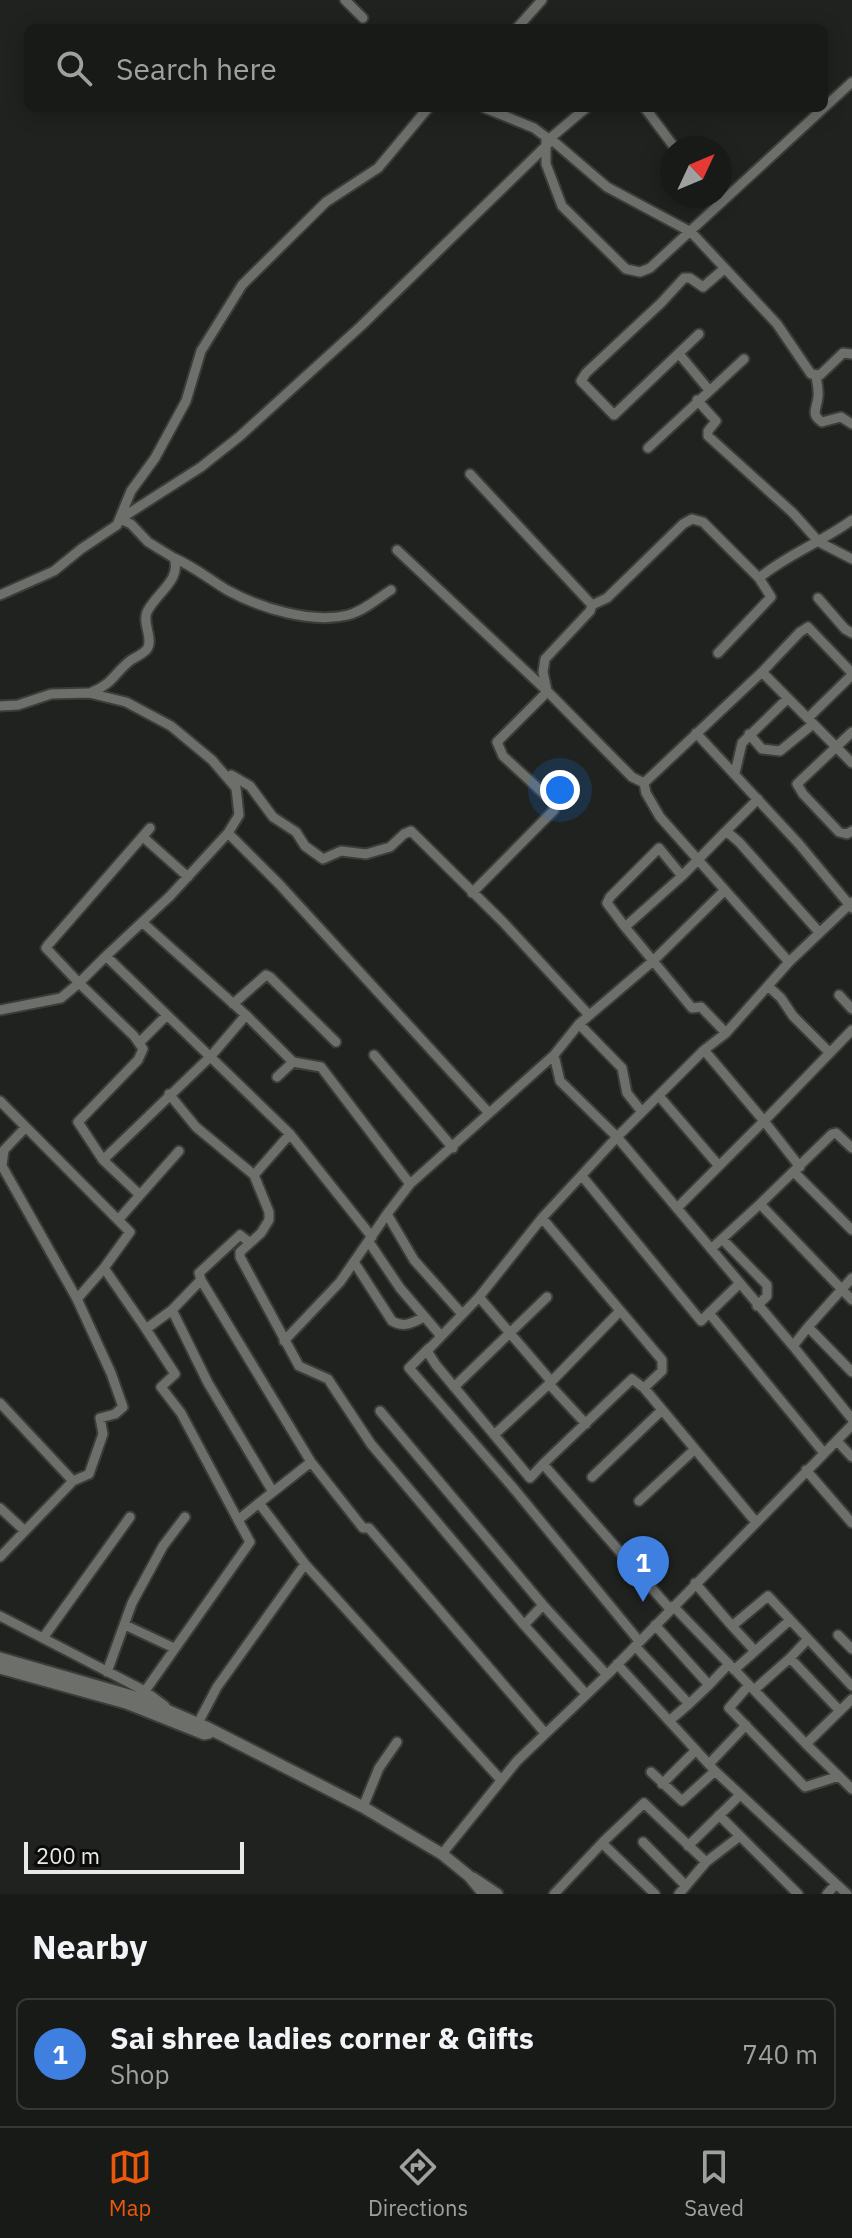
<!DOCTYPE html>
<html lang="en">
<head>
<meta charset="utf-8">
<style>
	:root { --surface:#181a17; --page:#252724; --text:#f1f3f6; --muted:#9fa1a1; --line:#363836; --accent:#ea580c }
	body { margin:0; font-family:"IBM Plex Sans",sans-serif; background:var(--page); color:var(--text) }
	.compass { position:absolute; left:660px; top:136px; width:72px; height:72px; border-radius:50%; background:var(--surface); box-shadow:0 4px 20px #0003; rotate:46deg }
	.scale { position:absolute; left:24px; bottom:20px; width:220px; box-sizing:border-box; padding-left:8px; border:4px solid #e9eae8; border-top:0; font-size:22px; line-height:28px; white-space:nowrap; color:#e9eae8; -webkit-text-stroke:6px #0b0c0a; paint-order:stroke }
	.you { position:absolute; left:560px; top:790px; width:28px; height:28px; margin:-20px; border:6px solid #fff; border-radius:50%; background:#1a73e8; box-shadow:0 0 0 12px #1a73e833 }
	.badge { display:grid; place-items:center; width:52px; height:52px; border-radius:50%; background:var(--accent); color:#fff; font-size:26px; font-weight:700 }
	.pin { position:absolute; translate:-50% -66px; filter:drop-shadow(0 2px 4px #0008) }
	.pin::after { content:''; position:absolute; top:42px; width:28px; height:24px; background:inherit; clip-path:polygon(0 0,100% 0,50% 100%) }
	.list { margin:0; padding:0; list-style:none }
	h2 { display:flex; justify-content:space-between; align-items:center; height:104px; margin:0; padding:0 32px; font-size:34px }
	h2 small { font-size:26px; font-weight:400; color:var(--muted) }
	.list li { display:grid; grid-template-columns:52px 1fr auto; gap:24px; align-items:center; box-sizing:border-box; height:112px; margin:0 16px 16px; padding:0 16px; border:2px solid var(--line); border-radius:12px }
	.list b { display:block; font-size:30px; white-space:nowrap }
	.list p { margin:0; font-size:26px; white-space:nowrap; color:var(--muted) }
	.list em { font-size:26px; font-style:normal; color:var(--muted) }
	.icon { flex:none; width:44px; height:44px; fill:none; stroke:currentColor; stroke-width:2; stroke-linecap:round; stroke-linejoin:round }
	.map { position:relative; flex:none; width:852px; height:1894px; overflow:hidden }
	.search { position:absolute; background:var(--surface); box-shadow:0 4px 20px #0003; left:24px; right:24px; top:24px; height:88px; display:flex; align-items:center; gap:20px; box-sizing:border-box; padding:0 28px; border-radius:12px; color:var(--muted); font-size:30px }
	.sheet { height:232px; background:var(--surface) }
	nav { display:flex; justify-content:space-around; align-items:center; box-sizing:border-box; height:112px; border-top:2px solid var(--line); background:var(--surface); font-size:22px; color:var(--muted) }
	nav a { display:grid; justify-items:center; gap:4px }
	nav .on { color:var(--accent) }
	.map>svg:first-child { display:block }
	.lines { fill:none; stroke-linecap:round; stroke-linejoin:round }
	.minor-casing { stroke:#3b3d3a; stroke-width:13 }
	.tertiary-casing { stroke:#3b3d3a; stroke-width:15 }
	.minor { stroke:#6d6f6b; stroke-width:9 }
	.tertiary { stroke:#6d6f6b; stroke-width:11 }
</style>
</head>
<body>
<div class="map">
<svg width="852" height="1894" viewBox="0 0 852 1894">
	<rect width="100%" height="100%" fill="#20221f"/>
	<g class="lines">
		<!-- minor casing -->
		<g class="minor-casing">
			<path id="minor" d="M345,0l18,18
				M517,28l25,-28
				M485,108l49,20 12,9v27l16,42 64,63 14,3 10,-4 202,-186
				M586,108l-38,32h4l55,47 84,45 86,92 34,50 9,1 23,-22 9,1
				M645,108l30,40
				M699,334l-85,81 -33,-34 5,-8 75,-70 23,-25h6l13,9 21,-18
				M680,355l29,35
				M816,376c1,7 3,14 2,21 -1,12 -8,17 4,25l19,-5 11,7
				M697,400l19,21 -8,10v5l85,77 26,29 33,17
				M648,448l96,-89
				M470,474l122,131 -2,6 -45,48 -2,13 4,19 -3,4 -47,47 6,14 50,46 1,8 -82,83
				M120,519l81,-52 39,-31 121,-110 187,-182
				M397,550l150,141 85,86 12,6
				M174,558c19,8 35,21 53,32 33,18 84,34 121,25 16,-4 30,-17 43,-25
				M759,578c29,-24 63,-36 93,-58
				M0,595l54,-24 27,-22 36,-24 14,-34 24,-33 31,-57 15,-50 41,-66 84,-83 52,-34 50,-60
				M818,598l27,31 7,4
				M592,605l15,-7 76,-74 9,-5 11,3 56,56 12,19 -53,56
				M762,672l38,-40 8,-5 44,46
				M92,692c21,-8 23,-20 39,-32 5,-3 12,-6 16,-11 7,-10 -5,-25 0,-37 9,-19 35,-32 27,-54l-26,-16 -17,-18 -11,-5
				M0,706l18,-1 33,-11 38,-1 37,9 45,24 41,34 24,28 3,27 -11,18 -58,63 -64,60
				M808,718l44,-43
				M852,732l-55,52 6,10 36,38 8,2 5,-3
				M696,733l103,111 53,64
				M749,734l13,15 18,2 33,-27
				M735,773l7,-30 46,-45
				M231,775l19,11 23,31 23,15 9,14 18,13 18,-8 25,3 24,-7 14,-13 7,-3 92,91 86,93
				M726,831l32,-32
				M228,833l51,51 210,229
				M143,837l45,40
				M852,902l-63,60 -63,71 -22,17 60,71 88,-91
				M142,922l104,93
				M625,927l-18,-24 3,-6 49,-49 23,28
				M789,962l-129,-145 -14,-24 -2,-10 118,-111 90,91
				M768,986l13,12 12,18 36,36
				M839,995l13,14
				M233,1004l33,-29 4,2 66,65
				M0,1010l61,-12 18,-15 -33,-35 2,-3 102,-117
				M579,1024l43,44 5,25 15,19
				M726,1033l-25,-26 -9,1 -67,-81 57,-51 44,-45 13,11 80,90
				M140,1042l27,-27
				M704,1050l-87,87 -57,-56 -6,-26 25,-31 74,-63 72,-71
				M374,1055l79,93
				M293,1062l28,5 89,117
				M169,1094l27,33 58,48 36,-41 82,103
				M659,1096l60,70
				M0,1101l130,131 -26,36
				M25,1128l-21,22 -2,16 75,133
				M852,1148l-16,-15 -4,1 -72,70 92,96
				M103,1160l-25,-38 60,-62 5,-11 -9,-13 -55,-53 27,-27 184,178
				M794,1172l58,58
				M254,1175l15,37v8l-8,13 -21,19v5l59,109 29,13 43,65 153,181
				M582,1176l119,145 38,-37
				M140,1195l39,-44
				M678,1207l86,-86 36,46
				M387,1214l23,-30 144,-129
				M119,1219l21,-24 -37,-35 108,-104 35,-41 47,47 -16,15
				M722,1239l45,46v11l-10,10
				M369,1242l31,46 41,48
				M711,1249l49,-45
				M354,1262l38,59c12,7 20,2 32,-4
				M201,1280l110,182
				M479,1297l63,-79
				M172,1310l29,-30 -2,-7 41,-38 9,7
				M709,1313l115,140
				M808,1327l44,-49
				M284,1341l56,-59 47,-68 27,46 48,54
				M429,1348l-20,20 106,122 124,151
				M852,1372l-44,-45 -15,19 59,73
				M454,1387l93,-90
				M644,1388l-12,-9 -89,85 127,145
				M0,1403l73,78
				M380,1411l163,194
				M586,1424l-37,-40 71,-73
				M494,1435l55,-51
				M837,1441l15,16
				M543,1464l-13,14 -94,-113 -9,-14 52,-54 72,84
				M806,1470l46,53
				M592,1477l70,-67
				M639,1501l56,-52
				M0,1508l25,23
				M238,1520l-57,-107 -20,-26 14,-13 -29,-45 26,-19 36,73 65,109
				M755,1521l-111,-133 18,-17v-11l-120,-142 75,-81 176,209
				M0,1557l73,-76 16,-7 14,-40 -3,-16 15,-4 8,-7 -12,-34 -34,-74 27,-31 42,61
				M695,1583l37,43 36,-30 84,90
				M673,1606l133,138 46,-45
				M0,1616l145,75 20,15
				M125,1625l49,23
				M655,1625l54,60 20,-21
				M732,1626l23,25
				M838,1635l14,14
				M43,1638l87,-121
				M635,1646l54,58 20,-19
				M790,1658l18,-19
				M617,1664l98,107 132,123
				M734,1670l56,-50
				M107,1672l25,-69 31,-57 22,-29
				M749,1685l-20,23 76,79 34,-11
				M754,1690l36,-32 50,53
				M145,1691l105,-149 -12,-22 21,-17
				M586,1694l-62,-69 19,-20 64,70
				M669,1721l20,-17
				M198,1723l19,-36 88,-123
				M806,1744l46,45
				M709,1764l37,-39
				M651,1772l31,29 33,-30
				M501,1780l-196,-216 -46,-61 52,-41 52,66h6l176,205
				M662,1784l34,-34
				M363,1807l16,-39 18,-26
				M719,1815l79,79
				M643,1842l43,44
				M602,1843l53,51
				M688,1846l52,-51
				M442,1854l75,-93 92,-88 243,-248
				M554,1894l50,-53 40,-38 62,59 34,-26
				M679,1894l27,-32
				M827,1894l9,-10"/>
		</g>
		<!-- tertiary casing -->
		<g class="tertiary-casing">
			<path id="tertiary" d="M0,1658l139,40 67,29 157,80 79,47 27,22 15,18
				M0,1668l126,35 78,31 5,-1
				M473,1878l24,16"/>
		</g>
		<!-- minor -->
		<use href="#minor" class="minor"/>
		<!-- tertiary -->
		<use href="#tertiary" class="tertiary"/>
	</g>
</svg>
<svg class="compass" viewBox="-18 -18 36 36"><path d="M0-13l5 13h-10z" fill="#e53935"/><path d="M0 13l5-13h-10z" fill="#9fa1a1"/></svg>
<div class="scale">200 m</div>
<div class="you"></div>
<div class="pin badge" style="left:643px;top:1602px;background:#3f7fe0">1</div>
<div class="search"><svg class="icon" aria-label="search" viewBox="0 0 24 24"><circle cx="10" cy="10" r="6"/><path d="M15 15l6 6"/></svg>Search here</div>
</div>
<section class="sheet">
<h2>Nearby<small></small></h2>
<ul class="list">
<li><span class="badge" style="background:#3f7fe0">1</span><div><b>Sai shree ladies corner &amp; Gifts</b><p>Shop</p></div><em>740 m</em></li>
</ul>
</section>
<nav>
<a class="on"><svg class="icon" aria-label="map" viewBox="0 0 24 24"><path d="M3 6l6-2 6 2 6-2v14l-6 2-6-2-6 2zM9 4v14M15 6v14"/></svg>Map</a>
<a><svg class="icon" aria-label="directions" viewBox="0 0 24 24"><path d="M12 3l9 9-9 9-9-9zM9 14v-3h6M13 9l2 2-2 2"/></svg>Directions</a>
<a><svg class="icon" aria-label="saved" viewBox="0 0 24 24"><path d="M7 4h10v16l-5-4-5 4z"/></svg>Saved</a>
</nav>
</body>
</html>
